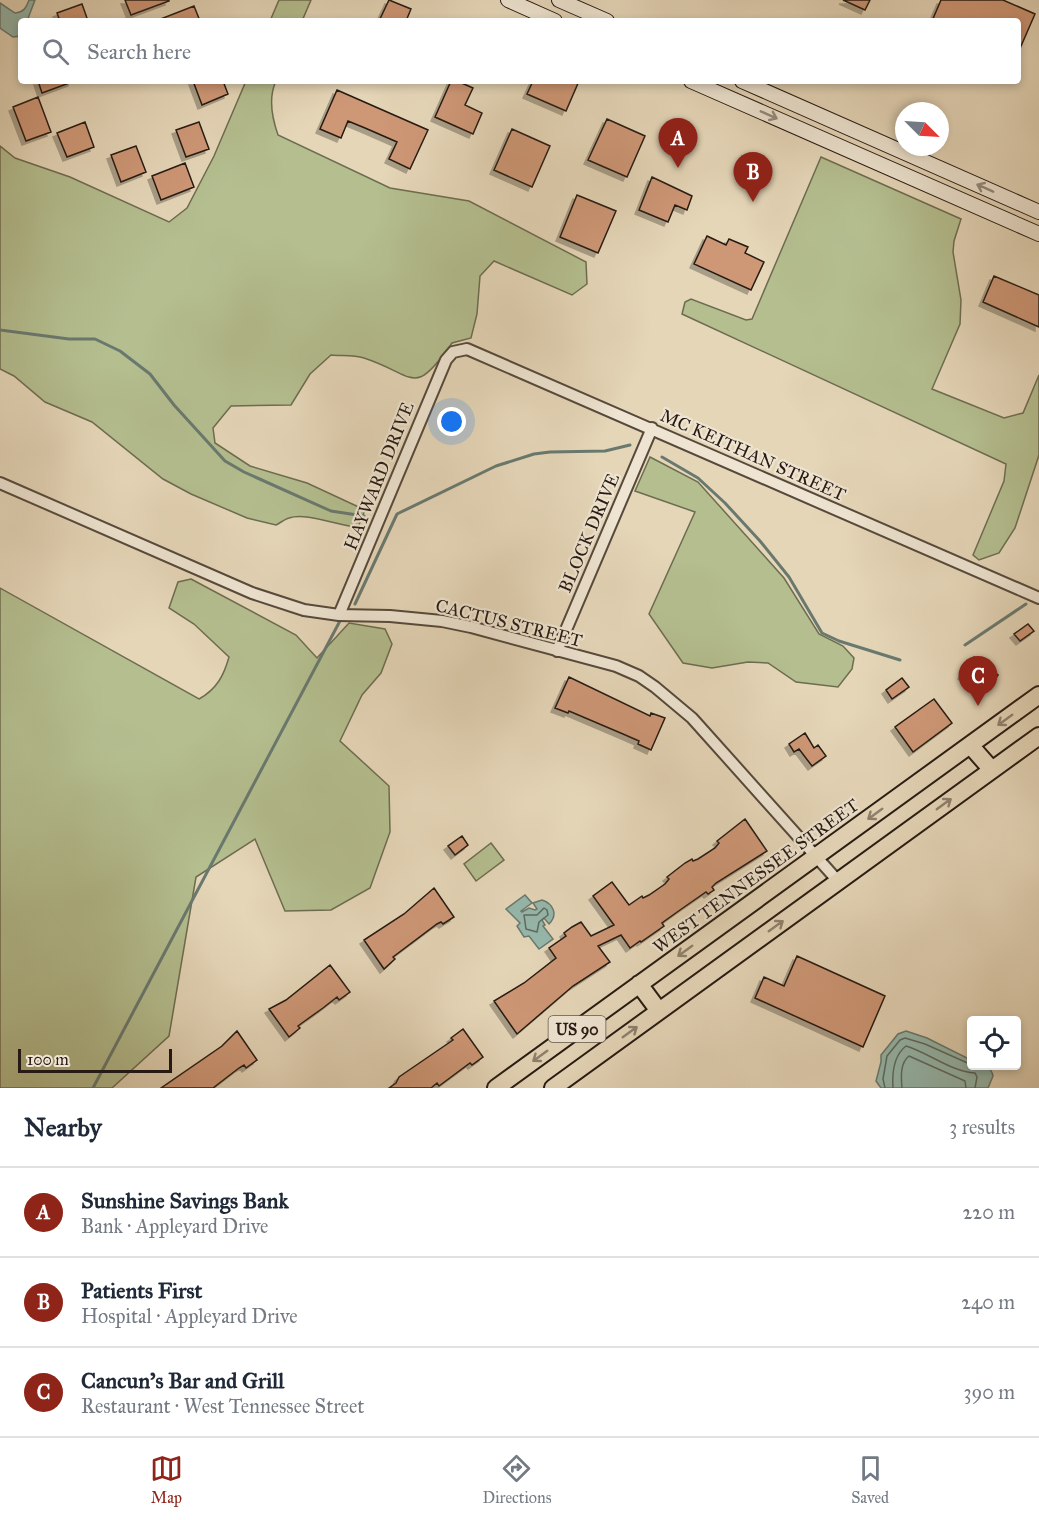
<!DOCTYPE html>
<html lang="en">
<head>
<meta charset="utf-8">
<style>
	:root { --surface:#fff; --page:#f6f6f7; --text:#1f2937; --muted:#747a83; --line:#e0e1e3; --accent:#8f2418 }
	body { margin:0; font-family:"IM FELL Great Primer",serif; background:var(--page); color:var(--text) }
	.controls { position:absolute; right:18px; bottom:18px; display:grid; overflow:hidden; border-radius:6px; box-shadow:0 3px 9px #0003 }
	.controls button { width:54px; height:54px; display:grid; place-items:center; padding:0; border:0; border-bottom:2px solid var(--line); background:var(--surface); color:var(--text); font:30px sans-serif }
	.compass { position:absolute; left:895px; top:102px; width:54px; height:54px; border-radius:50%; background:var(--surface); box-shadow:0 3px 9px #0003; rotate:114deg }
	.scale { position:absolute; left:18px; bottom:15px; width:154px; box-sizing:border-box; padding-left:6px; border:3px solid #261a12; border-top:0; font-size:16px; line-height:21px; white-space:nowrap; color:#261a12; -webkit-text-stroke:4px #eee4d1; paint-order:stroke }
	.you { position:absolute; left:452px; top:422px; width:21px; height:21px; margin:-15px; border:4px solid #fff; border-radius:50%; background:#1a73e8; box-shadow:0 0 0 9px #1a73e833 }
	.badge { display:grid; place-items:center; width:39px; height:39px; border-radius:50%; background:var(--accent); color:#fff; font-size:20px; font-weight:700 }
	.pin { position:absolute; translate:-50% -50px; filter:drop-shadow(0 2px 3px #0008) }
	.pin::after { content:''; position:absolute; top:32px; width:21px; height:18px; background:inherit; clip-path:polygon(0 0,100% 0,50% 100%) }
	.list { margin:0; padding:0; list-style:none }
	h2 { display:flex; justify-content:space-between; align-items:center; height:78px; margin:0; padding:0 24px; font-size:26px }
	h2 small { font-size:20px; font-weight:400; color:var(--muted) }
	.list li { display:grid; grid-template-columns:39px 1fr auto; gap:18px; align-items:center; box-sizing:border-box; height:90px; padding:0 24px; border-top:2px solid var(--line) }
	.list b { display:block; font-size:22px; white-space:nowrap }
	.list p { margin:0; font-size:20px; white-space:nowrap; color:var(--muted) }
	.list em { font-size:20px; font-style:normal; color:var(--muted) }
	.icon { flex:none; width:33px; height:33px; fill:none; stroke:currentColor; stroke-width:2; stroke-linecap:round; stroke-linejoin:round }
	.map { position:relative; flex:none; width:1039px; height:1088px; overflow:hidden }
	.search { position:absolute; background:var(--surface); box-shadow:0 3px 9px #0003; left:18px; right:18px; top:18px; height:66px; display:flex; align-items:center; gap:15px; box-sizing:border-box; padding:0 21px; border-radius:6px; color:var(--muted); font-size:22px }
	.sheet { height:348px; background:var(--surface) }
	nav { display:flex; justify-content:space-around; align-items:center; box-sizing:border-box; height:84px; border-top:2px solid var(--line); background:var(--surface); font-size:16px; color:var(--muted) }
	nav a { display:grid; justify-items:center; gap:3px }
	nav .on { color:var(--accent) }
	.map>svg:first-child { display:block }
	.green { fill:#b4be8f; stroke:#6d6c50; stroke-width:1.5 }
	.water { fill:#96b9ad; stroke:#69796f; stroke-width:1.5 }
	.lines { fill:none; stroke-linecap:round; stroke-linejoin:round }
	.shore { stroke:#5e6a60; stroke-width:1.5 }
	.stream { stroke:#69796f; stroke-width:3 }
	.building { fill:#ce9776; stroke:#261a12; stroke-width:1.5; filter:url(#shadow) }
	.minor-casing { stroke:#56493c; stroke-width:14 }
	.secondary-casing { stroke:#261a12; stroke-width:16 }
	.primary-casing { stroke:#261a12; stroke-width:20 }
	.minor { stroke:#eee4d1; stroke-width:10 }
	.secondary { stroke:#eee4d1; stroke-width:14 }
	.primary { stroke:#e5d6b8; stroke-width:16 }
	.oneway { stroke:#94897b }
	.oneway2 { stroke:#8f816d }
	.labels { text-anchor:middle; stroke-width:4.5; stroke-linejoin:round; paint-order:stroke }
	.shield { fill:#eee4d1; stroke:#62574b; stroke-width:1.5 }
	.shield-label { font-size:16px; font-weight:bold; fill:#261a12 }
	.street-label { font-size:18px; fill:#261a12; stroke:#eee4d1 }
</style>
</head>
<body>
<div class="map">
<svg width="1039" height="1088" viewBox="0 0 1039 1088">
	<defs>
		<filter id="shadow"><feDropShadow dx="-4" dy="4" stdDeviation="0" flood-color="#0004"/></filter>
	</defs>
	<rect width="100%" height="100%" fill="#e5d6b8"/>
	<filter id="stains"><feTurbulence type="fractalNoise" baseFrequency=".00333" numOctaves="4"/><feColorMatrix values="0 0 0 0 .2 0 0 0 0 .09 0 0 0 0 .02 0 0 0 .5 -.17"/></filter>
	<radialGradient id="worn" r=".72"><stop offset=".6" stop-color="#630" stop-opacity="0"/><stop offset="1" stop-color="#630" stop-opacity=".3"/></radialGradient>
	<!-- green -->
	<path class="green" d="M279,0h32l-9,21h-32z
		M246,81h30c-8,17 -4,37 2,54l112,53 79,13 117,61 1,22 -15,11 -78,-34 -14,15 -3,38 -6,24 -19,5c-39,56 -36,32 -88,15 -10,-3 -22,-2 -33,-3l-21,19 -19,31 -60,1 -18,22 2,15 35,23 57,17 58,27 -7,17c-19,-1 -52,-15 -69,-9 -4,1 -9,5 -13,7l-29,-7 -56,-24 -28,-15 -71,-57 -47,-20 -31,-26 -14,-7v-223l15,12 55,19 99,45 18,-14 27,-52z
		M821,157l140,62 -7,22 -1,11 8,48 -1,24 -28,65 72,29 19,-5 16,-38v80l-24,73 -16,25 -20,7 -6,-5 31,-74 2,-17 -324,-150 3,-12 6,-3 55,21 6,-1z
		M650,457l48,25 86,96 35,56 24,12 11,12 -2,11 -14,18 -42,-5 -28,-19 -20,-1 -36,6 -29,-5 -34,-49 46,-102 -60,-21z
		M191,579l105,56 21,23 32,-35 36,6 7,15 -11,29 -19,22 -22,46 49,45 1,46 -20,56 -39,22 -46,1 -30,-72 -59,38 -27,159 -57,52h-112v-500l199,111c18,-10 25,-24 30,-42l-35,-33 -25,-16 9,-26z
		M491,843l13,17 -28,21 -12,-17z"/>
	<!-- water -->
	<path class="water" d="M29,0h6l-8,21h-6l-1,15 -7,1 -13,-9v-25l15,10c9,-1 11,-5 14,-13z
		M525,895l7,8 -11,8 1,1 7,-4 6,2 2,-1 -4,-6 9,-3c12,4 16,15 7,24l-5,-6 -2,2 3,5 -2,1 10,13 -14,10 -10,-13 -5,1 -7,-11 3,-3 -14,-14z
		M906,1031l21,7 44,22 1,6c9,0 19,-1 21,10l-5,12h-107l-5,-7 5,-19v-7l17,-21z"/>
	<g class="lines">
		<!-- shore -->
		<path class="shore" d="M544,908l3,2 1,5 -9,7 -2,10 -11,-3 -2,-14h13z
			M885,1088l-2,-9 4,-23 13,-16 5,-2 20,6 47,21
			M893,1088c-1,-15 0,-32 13,-42 23,7 46,26 69,27l2,4 -2,11
			M902,1088c-1,-11 -2,-25 7,-32l56,25 1,7"/>
		<!-- stream -->
		<path class="stream" d="M0,330l69,9h26l25,12 30,23 24,31 51,56 19,11 87,39 33,5
			M662,457l36,21 27,25 35,38 29,36 33,56 17,8 61,19
			M355,604l42,-90 99,-48 38,-12 16,-2 55,-1 25,-6
			M965,645l61,-41
			M93,1088l248,-469"/>
	</g>
	<!-- building -->
	<path class="building" d="M125,0h44v1l-38,14z
		M389,0l22,9 -5,12h-27z
		M843,0h27l-5,10z
		M941,0h62l32,14 -17,39v-32h-86z
		M82,4l6,17h-28l-3,-8z
		M194,6l6,15h-42v-1z
		M38,81h34v1l-30,11z
		M193,81h30l5,13 -26,11z
		M451,81h6l16,7 -8,17 17,8 -9,21 -38,-17z
		M533,81h46l-13,30 -39,-17z
		M337,90l91,40 -18,39 -21,-10 8,-17 -32,-14 -17,-7 -7,17 -21,-9z
		M38,97l13,35 -25,9 -13,-34z
		M607,119l38,17 -18,41 -39,-17z
		M85,122l9,25 -27,10 -10,-24z
		M199,122l10,27 -23,8 -10,-27z
		M512,129l38,17 -18,41 -38,-17z
		M136,146l10,26 -25,10 -10,-27z
		M185,163l9,24 -33,13 -9,-24z
		M652,177l40,19 -5,14 -12,-5 -7,17 -29,-12z
		M577,195l39,16 -18,42 -38,-16z
		M707,236l19,9 3,-6 19,8 -3,6 19,9 -13,28 -57,-26z
		M994,276l45,19v32l-56,-25z
		M1028,624l6,7 -14,10 -6,-7z
		M974,657l24,18 -12,17 -24,-17z
		M569,677l81,39 1,-3 14,5 -14,32 -13,-6 1,-3 -16,-7 -54,-23 -1,2 -13,-5z
		M902,678l7,9 -17,12 -6,-9z
		M934,699l18,24 -39,29 -18,-25z
		M805,733l9,15 4,-3 8,11 -14,10 -13,-17 -5,3 -5,-8z
		M745,819l22,32 -51,32 -4,4 2,3 -6,4 -2,-2 -26,18 -18,13 2,3 -23,16 -1,-1 -10,7 -9,-13 -23,11 12,16 -37,24 -56,48 -23,-33 30,-18 32,-25 -7,-10 17,-12 -2,-3 8,-6 9,-5 10,14 23,-11 -21,-29 19,-14 17,23 13,-9 1,2 6,-3 16,-11 4,-5 -2,-2 18,-14 7,-4 1,2 5,-2 17,-11 4,-5 -2,-2z
		M462,836l6,9 -13,10 -7,-9z
		M434,888l20,29 -11,7 -2,-2 -4,2 -44,33 2,2 -11,10 -20,-29 40,-26z
		M797,956l88,40 -22,51 -108,-49 9,-21 20,9z
		M330,965l20,27 -11,8 -2,-3 -14,11 -21,15 -4,3 2,2 -11,9 -20,-28 17,-9z
		M463,1029l20,28 -11,8 -2,-2 -31,23 -2,-3 -6,5h-42l7,-5 3,-6 54,-37 -2,-2z
		M237,1031l20,29 -11,8 -2,-3 -5,3 -26,20h-52l61,-42z"/>
	<g class="lines">
		<!-- minor casing -->
		<g class="minor-casing">
			<path id="minor" d="M0,483l252,110 52,17 35,5 51,1 52,5 29,6 145,39 23,10 16,11 37,31 146,163
				M339,615l107,-255 7,-8 14,-3 572,249
				M557,651l95,-223"/>
		</g>
		<!-- secondary casing -->
		<g class="secondary-casing">
			<path id="secondary" d="M508,0l47,21
				M559,0l48,21
				M691,81l348,153
				M742,81l297,131"/>
		</g>
		<!-- primary casing -->
		<g class="primary-casing">
			<path id="primary" d="M970,745l22,25
				M639,984l20,27
				M496,1088l543,-393
				M553,1088l486,-352"/>
		</g>
		<!-- minor -->
		<use href="#minor" class="minor"/>
		<!-- secondary -->
		<use href="#secondary" class="secondary"/>
		<!-- primary -->
		<use href="#primary" class="primary"/>
	</g>
	<!-- one-way arrows -->
	<defs><path id="oneway-shaft" d="M-6 0H5M1.5-3L5.5 0L1.5 3" fill="none" stroke-width="1.6" stroke-linecap="round" stroke-linejoin="round" transform="scale(1.5)"/></defs>
	<g class="oneway">
		<use href="#oneway-shaft" transform="translate(769 115) rotate(24)"/>
		<use href="#oneway-shaft" transform="translate(985 188) rotate(-156)"/>
	</g>
	<g class="oneway2">
		<use href="#oneway-shaft" transform="translate(1005 720) rotate(144)"/>
		<use href="#oneway-shaft" transform="translate(944 804) rotate(-36)"/>
		<use href="#oneway-shaft" transform="translate(875 814) rotate(144)"/>
		<use href="#oneway-shaft" transform="translate(776 926) rotate(-36)"/>
		<use href="#oneway-shaft" transform="translate(685 951) rotate(144)"/>
		<use href="#oneway-shaft" transform="translate(630 1032) rotate(-36)"/>
		<use href="#oneway-shaft" transform="translate(540 1056) rotate(144)"/>
	</g>
	<g class="labels">
		<!-- shield labels -->
		<rect class="shield" x="548.5" y="1016" width="57" height="26" rx="4.5"/>
		<g class="shield-label">
			<text x="577" y="1035">US 90</text>
		</g>
		<!-- street labels -->
		<g class="street-label">
			<text transform="translate(753 455) rotate(24)" y="6">MC KEITHAN STREET</text>
			<text transform="translate(379 476) rotate(-68)" y="6">HAYWARD DRIVE</text>
			<text transform="translate(589 533) rotate(-67)" y="6">BLOCK DRIVE</text>
			<text transform="translate(509 623) rotate(14)" y="6">CACTUS STREET</text>
			<text transform="translate(756 876) rotate(-36)" y="6">WEST TENNESSEE STREET</text>
		</g>
	</g>
	<rect width="100%" height="100%" filter="url(#stains)"/>
	<rect width="100%" height="100%" fill="url(#worn)"/>
</svg>
<div class="controls">
<button><svg class="icon" aria-label="locate" viewBox="0 0 24 24"><circle cx="12" cy="12" r="6"/><path d="M12 2v4M12 18v4M2 12h4M18 12h4"/></svg></button>
</div>
<svg class="compass" viewBox="-18 -18 36 36"><path d="M0-13l5 13h-10z" fill="#e53935"/><path d="M0 13l5-13h-10z" fill="#747a83"/></svg>
<div class="scale">100 m</div>
<div class="you"></div>
<div class="pin badge" style="left:678px;top:168px">A</div>
<div class="pin badge" style="left:753px;top:202px">B</div>
<div class="pin badge" style="left:978px;top:706px">C</div>
<div class="search"><svg class="icon" aria-label="search" viewBox="0 0 24 24"><circle cx="10" cy="10" r="6"/><path d="M15 15l6 6"/></svg>Search here</div>
</div>
<section class="sheet">
<h2>Nearby<small>3 results</small></h2>
<ul class="list">
<li><span class="badge">A</span><div><b>Sunshine Savings Bank</b><p>Bank · Appleyard Drive</p></div><em>220 m</em></li>
<li><span class="badge">B</span><div><b>Patients First</b><p>Hospital · Appleyard Drive</p></div><em>240 m</em></li>
<li><span class="badge">C</span><div><b>Cancun's Bar and Grill</b><p>Restaurant · West Tennessee Street</p></div><em>390 m</em></li>
</ul>
</section>
<nav>
<a class="on"><svg class="icon" aria-label="map" viewBox="0 0 24 24"><path d="M3 6l6-2 6 2 6-2v14l-6 2-6-2-6 2zM9 4v14M15 6v14"/></svg>Map</a>
<a><svg class="icon" aria-label="directions" viewBox="0 0 24 24"><path d="M12 3l9 9-9 9-9-9zM9 14v-3h6M13 9l2 2-2 2"/></svg>Directions</a>
<a><svg class="icon" aria-label="saved" viewBox="0 0 24 24"><path d="M7 4h10v16l-5-4-5 4z"/></svg>Saved</a>
</nav>
</body>
</html>
